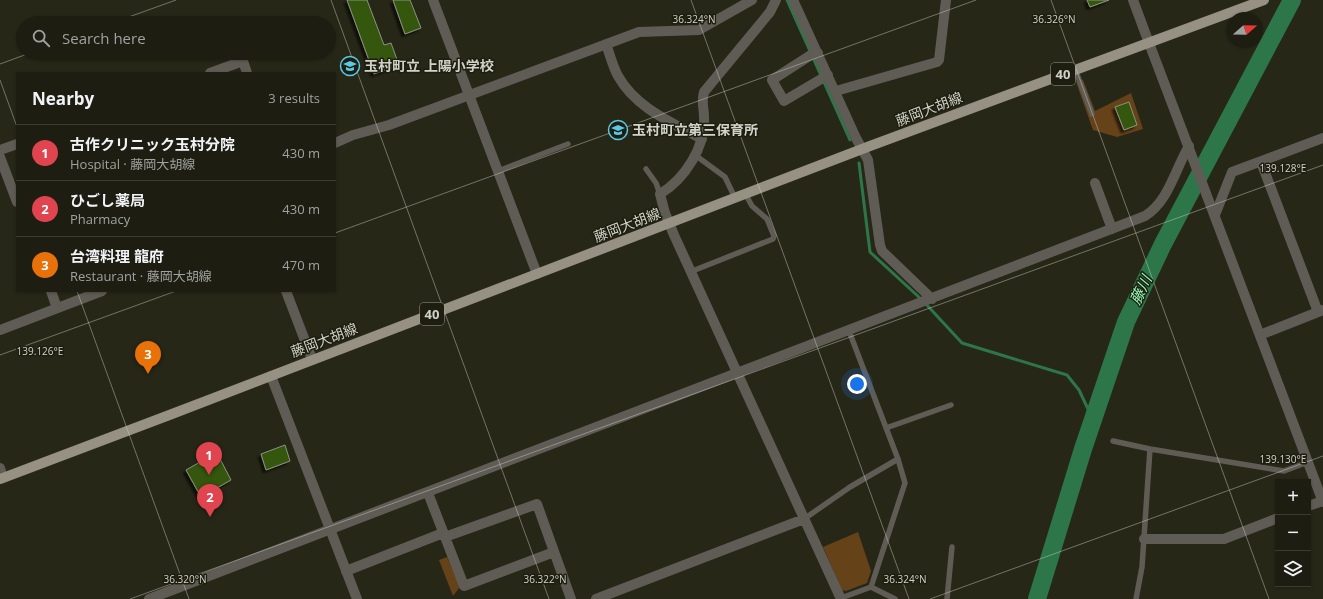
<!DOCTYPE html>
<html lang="en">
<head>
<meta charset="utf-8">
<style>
	:root { --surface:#1d1d12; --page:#25261b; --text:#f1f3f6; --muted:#a0a29f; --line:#3b3b32; --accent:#2563eb }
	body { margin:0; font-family:"Open Sans","Noto Sans JP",sans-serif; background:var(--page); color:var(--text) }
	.controls { position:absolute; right:12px; bottom:12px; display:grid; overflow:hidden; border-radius:0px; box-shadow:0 1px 3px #0004 }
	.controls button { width:36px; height:36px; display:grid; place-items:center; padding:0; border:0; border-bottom:1px solid var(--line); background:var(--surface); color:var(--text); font:20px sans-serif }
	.compass { position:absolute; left:1227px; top:12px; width:36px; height:36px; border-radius:50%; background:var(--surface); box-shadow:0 1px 3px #0004; rotate:70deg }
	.you { position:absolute; left:857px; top:384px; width:14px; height:14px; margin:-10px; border:3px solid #fff; border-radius:50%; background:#1a73e8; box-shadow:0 0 0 6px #1a73e833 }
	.badge { display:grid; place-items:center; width:26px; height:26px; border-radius:50%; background:var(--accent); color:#fff; font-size:13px; font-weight:700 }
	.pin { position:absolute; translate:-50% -33px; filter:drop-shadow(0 1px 2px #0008) }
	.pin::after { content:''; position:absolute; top:21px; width:14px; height:12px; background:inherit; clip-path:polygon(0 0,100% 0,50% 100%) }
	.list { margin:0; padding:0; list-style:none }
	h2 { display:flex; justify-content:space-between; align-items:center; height:52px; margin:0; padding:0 16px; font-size:17px }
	h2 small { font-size:13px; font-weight:400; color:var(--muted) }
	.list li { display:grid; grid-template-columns:26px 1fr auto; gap:12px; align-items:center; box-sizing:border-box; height:56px; padding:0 16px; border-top:1px solid var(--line) }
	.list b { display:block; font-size:15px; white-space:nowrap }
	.list p { margin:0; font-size:13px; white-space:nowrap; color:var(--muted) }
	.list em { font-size:13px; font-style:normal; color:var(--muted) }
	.icon { flex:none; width:22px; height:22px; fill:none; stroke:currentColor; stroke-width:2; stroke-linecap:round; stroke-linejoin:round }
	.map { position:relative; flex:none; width:1323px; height:599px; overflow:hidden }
	.search { position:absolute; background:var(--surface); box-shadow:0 1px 3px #0004; left:16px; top:16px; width:320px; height:44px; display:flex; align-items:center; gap:10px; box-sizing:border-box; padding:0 14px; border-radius:22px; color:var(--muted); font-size:15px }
	.panel { position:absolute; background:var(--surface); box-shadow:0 1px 3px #0004; left:16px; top:72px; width:320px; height:220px; border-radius:0px }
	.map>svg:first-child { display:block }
	.green { fill:#664219 }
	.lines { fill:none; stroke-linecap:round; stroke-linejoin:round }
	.stream { stroke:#2c7649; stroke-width:3 }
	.river { stroke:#2c7649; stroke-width:18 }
	.building { fill:#365611; stroke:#8a9383; filter:url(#shadow) }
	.service { stroke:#5f5c55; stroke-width:5.5 }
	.minor { stroke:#5f5c55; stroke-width:10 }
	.tertiary { stroke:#5f5c55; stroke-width:10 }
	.primary { stroke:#979183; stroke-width:10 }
	.ticks { fill:none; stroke:#d1d2c9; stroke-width:1; stroke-opacity:0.45 }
	.labels { text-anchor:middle; stroke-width:3; stroke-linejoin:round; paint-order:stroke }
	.shield { fill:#1d1e0f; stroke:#9b9c91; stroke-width:1 }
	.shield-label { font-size:13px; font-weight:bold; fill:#d1d2c9 }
	.poi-label { font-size:14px; font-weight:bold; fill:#d1d2c9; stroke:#1d1e0f; text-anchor:start }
	.street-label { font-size:14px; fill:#d1d2c9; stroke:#1d1e0f }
	.water-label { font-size:15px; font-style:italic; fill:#97fbb8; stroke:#1d1e0f }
	.ticks-label { font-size:10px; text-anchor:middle; fill:#d1d2c9; stroke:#1d1e0f; stroke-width:3; stroke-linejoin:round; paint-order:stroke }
</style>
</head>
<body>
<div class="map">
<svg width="1323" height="599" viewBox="0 0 1323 599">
	<defs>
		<filter id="shadow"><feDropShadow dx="-3" dy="3" stdDeviation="1" flood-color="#0009"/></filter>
	</defs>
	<rect width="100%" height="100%" fill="#272718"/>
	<!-- green -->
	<path class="green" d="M1083,80l12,31 36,-18 12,36 -26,8 -24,-7 -17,-48z
		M858,532l13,39 -4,12 -21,8 -4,-1 -19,-43z
		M447,557l13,30 -7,9 -14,-36z"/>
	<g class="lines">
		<!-- stream -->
		<path class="stream" d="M787,0l63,140
			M859,163l11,89 51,47
			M925,303l37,40 105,32 12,15 9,19 2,18"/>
		<!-- river -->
		<path class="river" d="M1037,599l46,-150 43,-127 37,-78 129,-244"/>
	</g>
	<!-- building -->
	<path class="building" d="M347,0h20l17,45 7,-2 8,22 -25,9z
		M393,0h17l11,28 -16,6z
		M1087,0h22l-19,7z
		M1129,102l8,23 -13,5 -9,-23z
		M285,445l5,16 -24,9 -5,-16z
		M218,455l13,25 -30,17 -15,-27 14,-8v3z"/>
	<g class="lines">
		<!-- service -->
		<path class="service" d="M1075,69l17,45
			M695,155l30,22 10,21
			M646,169l10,14 4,11
			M498,171l70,-27
			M690,272l83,-33 1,-3 -7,-17 -15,-13 -6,-11
			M886,428l65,-23
			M1113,441l37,8 134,22 24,-9
			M804,519l46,-32 48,-28
			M871,587l24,12
			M841,598l30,-11 34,-104 -7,-24 -49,-128
			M947,599l5,-52
			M1136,599l6,-32 8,-118"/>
		<!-- minor -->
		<path class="minor" d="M433,0l104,274
			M776,0l-6,12 -66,80c-3,10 0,15 0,25 2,29 -19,62 -44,77l5,19 9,22 167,364
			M793,0l63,138 12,22 12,85 2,6 50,48
			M1133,0l16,43
			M606,44c4,11 7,23 12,32 18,32 53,46 84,63
			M818,53h-4l-42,27 12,21 44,-26
			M210,73l33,-12 4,12
			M836,91l101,-29 2,-2 7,-60
			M335,143l18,-8 36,-10 250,-93 60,-2 53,-30
			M0,150l17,-6
			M0,157l17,45
			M1261,162l57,150
			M1095,183l17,46
			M1215,215l17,-43 91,-34
			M51,291l6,17
			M286,291l26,68
			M0,330l102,-39
			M1260,335l63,-25
			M0,468l3,10
			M428,493l36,93 90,-34
			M1308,506l15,-5
			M445,537l92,-33 34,95
			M1144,539h80l54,-21
			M346,571l97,-38
			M149,599l996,-383c24,-15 30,-47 44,-70
			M596,599l208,-80"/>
		<!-- tertiary -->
		<path class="tertiary" d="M1149,43l174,459
			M271,376l86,223"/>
		<!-- primary -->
		<path class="primary" d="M0,479l172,-65 698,-268 394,-146"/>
	</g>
	<!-- ticks -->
	<path class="ticks" d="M331,0l218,599M691,0l218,599M1051,0l218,599M112,23l64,-23M0,64l30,-11M0,80l17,47M335,233l641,-233M77,291l112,308M0,355l176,-64M130,599l1193,-434M930,599l393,-143"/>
	<!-- icons -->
	<defs>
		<g id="school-ring" transform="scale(1)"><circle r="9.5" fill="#1d1e0f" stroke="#5ac8e6" stroke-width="1.5"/><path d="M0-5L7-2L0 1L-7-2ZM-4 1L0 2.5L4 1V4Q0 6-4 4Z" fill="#5ac8e6"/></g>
	</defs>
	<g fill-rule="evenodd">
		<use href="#school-ring" x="350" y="66"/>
		<use href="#school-ring" x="618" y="130"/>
	</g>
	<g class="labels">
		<!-- shield labels -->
		<g class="shield">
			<rect x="1051" y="63" width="24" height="22" rx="3"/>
			<rect x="420" y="303" width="24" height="22" rx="3"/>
		</g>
		<g class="shield-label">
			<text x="1063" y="79">40</text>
			<text x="432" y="319">40</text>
		</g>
		<!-- poi labels -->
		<g class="poi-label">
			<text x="364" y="71">玉村町立 上陽小学校</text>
			<text x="632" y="135">玉村町立第三保育所</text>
		</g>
		<!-- street labels -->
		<g class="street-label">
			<text transform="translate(929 109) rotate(-21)" y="5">藤岡大胡線</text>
			<text transform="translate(627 225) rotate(-21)" y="5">藤岡大胡線</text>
			<text transform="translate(324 340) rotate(-21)" y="5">藤岡大胡線</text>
		</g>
		<!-- water labels -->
		<g class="water-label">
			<text transform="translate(1141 290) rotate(-64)" y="5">藤川</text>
		</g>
	</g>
	<g class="ticks-label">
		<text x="694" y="23">36.324°N</text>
		<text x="1054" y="23">36.326°N</text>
		<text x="1283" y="172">139.128°E</text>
		<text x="40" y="355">139.126°E</text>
		<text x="1283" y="463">139.130°E</text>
		<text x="185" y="583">36.320°N</text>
		<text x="545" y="583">36.322°N</text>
		<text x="905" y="583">36.324°N</text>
	</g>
</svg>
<div class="controls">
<button>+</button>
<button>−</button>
<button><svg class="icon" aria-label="layers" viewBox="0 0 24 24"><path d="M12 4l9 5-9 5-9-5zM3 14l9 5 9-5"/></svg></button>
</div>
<svg class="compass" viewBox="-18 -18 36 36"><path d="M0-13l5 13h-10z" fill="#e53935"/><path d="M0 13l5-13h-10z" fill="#a0a29f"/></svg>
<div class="you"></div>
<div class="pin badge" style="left:209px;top:475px;background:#e0444e">1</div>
<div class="pin badge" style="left:210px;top:517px;background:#e0444e">2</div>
<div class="pin badge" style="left:148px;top:374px;background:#e8710a">3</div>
<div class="search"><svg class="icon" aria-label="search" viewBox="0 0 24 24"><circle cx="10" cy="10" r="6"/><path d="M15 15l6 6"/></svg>Search here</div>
<section class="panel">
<h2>Nearby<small>3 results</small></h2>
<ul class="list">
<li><span class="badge" style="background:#e0444e">1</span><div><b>古作クリニック玉村分院</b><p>Hospital · 藤岡大胡線</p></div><em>430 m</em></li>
<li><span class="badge" style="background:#e0444e">2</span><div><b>ひごし薬局</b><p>Pharmacy</p></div><em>430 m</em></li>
<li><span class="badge" style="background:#e8710a">3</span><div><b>台湾料理 龍府</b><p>Restaurant · 藤岡大胡線</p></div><em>470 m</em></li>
</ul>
</section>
</div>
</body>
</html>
